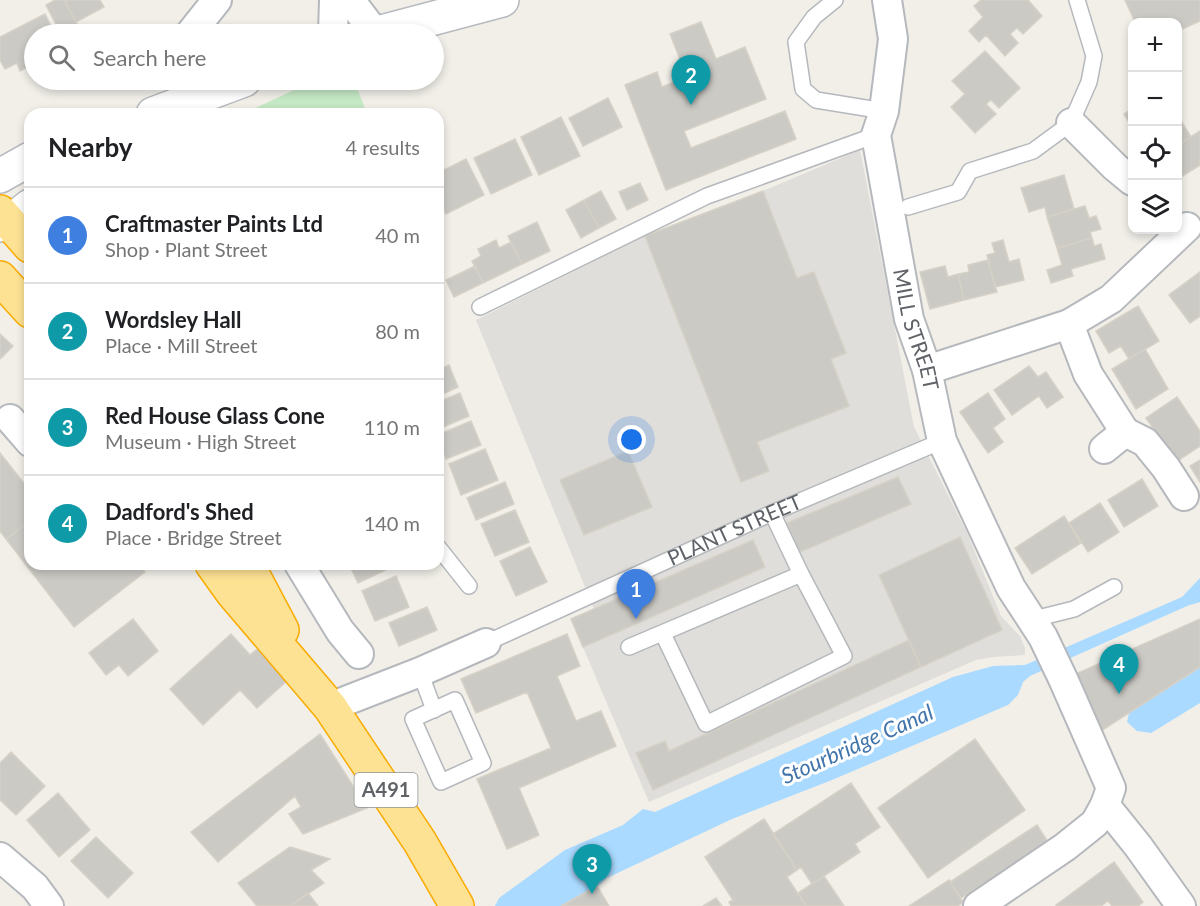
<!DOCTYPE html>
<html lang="en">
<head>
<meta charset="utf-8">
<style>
	:root { --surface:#fff; --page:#f6f6f6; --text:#202124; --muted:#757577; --line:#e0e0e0; --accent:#ea4335 }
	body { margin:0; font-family:Lato,sans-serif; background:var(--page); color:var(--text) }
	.controls { position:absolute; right:18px; top:18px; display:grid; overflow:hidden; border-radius:12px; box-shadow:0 3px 9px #0003 }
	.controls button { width:54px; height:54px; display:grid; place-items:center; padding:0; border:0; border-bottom:2px solid var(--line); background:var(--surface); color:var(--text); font:30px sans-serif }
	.you { position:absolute; left:632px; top:440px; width:21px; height:21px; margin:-15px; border:4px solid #fff; border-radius:50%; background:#1a73e8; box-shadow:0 0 0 9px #1a73e833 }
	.badge { display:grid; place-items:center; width:39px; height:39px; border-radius:50%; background:var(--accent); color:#fff; font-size:20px; font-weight:700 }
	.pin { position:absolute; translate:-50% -50px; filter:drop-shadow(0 2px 3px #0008) }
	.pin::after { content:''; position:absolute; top:32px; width:21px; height:18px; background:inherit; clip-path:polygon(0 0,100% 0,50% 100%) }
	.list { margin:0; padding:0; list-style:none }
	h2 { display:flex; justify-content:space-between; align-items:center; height:78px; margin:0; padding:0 24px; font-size:26px }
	h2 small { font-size:20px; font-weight:400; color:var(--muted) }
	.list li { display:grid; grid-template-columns:39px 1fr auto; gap:18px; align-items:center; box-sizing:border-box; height:96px; padding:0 24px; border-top:2px solid var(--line) }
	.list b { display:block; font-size:22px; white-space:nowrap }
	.list p { margin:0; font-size:20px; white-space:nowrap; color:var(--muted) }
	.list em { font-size:20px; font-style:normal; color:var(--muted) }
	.icon { flex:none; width:33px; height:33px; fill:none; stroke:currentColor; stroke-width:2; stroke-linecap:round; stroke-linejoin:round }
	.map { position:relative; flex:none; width:1200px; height:906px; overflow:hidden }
	.search { position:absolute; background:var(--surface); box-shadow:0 3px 9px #0003; left:24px; top:24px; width:420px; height:66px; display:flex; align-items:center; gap:15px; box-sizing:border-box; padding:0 21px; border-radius:33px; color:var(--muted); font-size:22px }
	.panel { position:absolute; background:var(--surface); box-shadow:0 3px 9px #0003; left:24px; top:108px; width:420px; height:462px; border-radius:18px }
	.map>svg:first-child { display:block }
	.industrial { fill:#e0deda }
	.green { fill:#c5e8c5 }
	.water { fill:#aadaff }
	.building { fill:#cccac5; stroke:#d6d1c6; stroke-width:1.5 }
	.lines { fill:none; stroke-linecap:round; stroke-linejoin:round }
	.lane-casing { stroke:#b5b8bc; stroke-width:18 }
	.street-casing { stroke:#b5b8bc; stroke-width:32 }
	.secondary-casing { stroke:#b6babf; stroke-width:36 }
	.highway-casing { stroke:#f9ab00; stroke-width:36 }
	.lane { stroke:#fff; stroke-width:15 }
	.street { stroke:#fff; stroke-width:28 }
	.secondary { stroke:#fff; stroke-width:33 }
	.highway { stroke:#fde293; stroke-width:33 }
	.labels { text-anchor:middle; stroke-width:6; stroke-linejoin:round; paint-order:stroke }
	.shield { fill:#fff; stroke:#8f9295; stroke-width:1.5 }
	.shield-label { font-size:20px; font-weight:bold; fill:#5f6368 }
	.street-label { font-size:21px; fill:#5f6368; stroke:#fff }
	.water-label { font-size:22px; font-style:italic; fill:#4174aa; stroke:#fff }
</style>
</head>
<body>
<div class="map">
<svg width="1200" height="906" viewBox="0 0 1200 906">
	<rect width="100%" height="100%" fill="#f1efe8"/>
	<!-- industrial -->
	<path class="industrial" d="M860,150l54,277 54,108 33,81 19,20 5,12v7l-32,2 -17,3 -327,142 -78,-183 23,-10 -118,-289 169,-84 118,-45z"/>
	<!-- green -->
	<path class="green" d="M315,80h39l13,34h-124z"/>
	<!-- water -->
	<path class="water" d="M1200,578v24l-13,4 -157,70 -7,6 -5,13 -10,10 -176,75 -100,39 -125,59 -10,9 -36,19h-66l4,-8 66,-48 58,-25 20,-16 12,3 298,-135 40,-11 32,-1 157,-68z
		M1200,667v36l-49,30 -14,-2 -10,-9 2,-9z"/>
	<!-- building -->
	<path class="building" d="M55,0h9l15,27 -18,7 -15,-29z
		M64,0h36l4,7 -28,15z
		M981,0h47l14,16 -19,18 -6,-6 -7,6 8,9 -13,13 -19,-21 -7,7 -10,-11 14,-14 -9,-11z
		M1125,0h75v21l-22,10v-9h-43z
		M45,14l10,20h-21v30l-14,7 -3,-8 -12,6 -5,-9v-23z
		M701,22l15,37 29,-12 21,52 -82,32 7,17 94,-37 11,28 -130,51 -41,-105 32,-13 5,15 25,-10 -17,-43z
		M985,51l35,37 -21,20 -8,-8 -5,4 10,10 -21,19 -24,-26 14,-13 -13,-13z
		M608,98l14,29 -39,19 -14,-28z
		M1132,109v18l-8,-13z
		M1178,116l13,21 -13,8z
		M561,117l19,39 -41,19 -18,-38z
		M1200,131v34l-22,14v-34z
		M515,139l17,36 -41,19 -17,-36z
		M466,159l18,36 -38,19 -8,-16v-25z
		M1064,175l10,34 -27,8 -2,-10 -16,5 -8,-24z
		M640,183l8,17 -21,10 -8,-18z
		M601,191l15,28 -17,9 -15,-28z
		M763,191l34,87 17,-6 32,81 -15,6 18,47 -92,36 12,29 -28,11 -96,-246z
		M584,200l15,28 -18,10 -15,-28z
		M1085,206l4,12 7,-2 5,13 -11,3 2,6 -35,10 -10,-31z
		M537,222l13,29 -28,13 -14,-28z
		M1092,238l2,8 7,-2 4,15 -34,10 2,7 -22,7 -4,-13 15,-5 -5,-17z
		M496,240l3,8 12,-6 11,22 -39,19 -11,-22 9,-5 -3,-7z
		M1003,240l6,22 10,-3 5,21 -29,7 -8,-32 8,-2 -3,-10z
		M988,260l9,32 -33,8 -6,-26 11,-2 -1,-7z
		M475,266l8,17 -29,14 -8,-17z
		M945,266l3,11 10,-3 6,26 -34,9 -10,-37z
		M1200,272v44l-10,7 -21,-28z
		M1138,306l21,35 -30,18 -8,-13 -12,7 -13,-22z
		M0,334l13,12 -13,13z
		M1145,349l23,40 -32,20 -24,-40z
		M449,365l9,22 -20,9v-26z
		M1029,366l9,11 8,-5 17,25 -16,11 -8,-12 -27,19 -18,-25z
		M460,393l9,23 -31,13v-27z
		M988,393l17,26 -12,9 10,14 -15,11 -28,-41z
		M1177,397l23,34v15l-24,16 -30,-44z
		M471,421l10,24 -35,14 -8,-24z
		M485,449l13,31 -37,15 -12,-31z
		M628,451l24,56 -68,28 -24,-55z
		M0,453l30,38v30l-24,18 -6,-8z
		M1200,460v22l-10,-16z
		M898,477l13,27 -113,49 -11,-30z
		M1142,479l16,27 -34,21 -16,-27z
		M505,482l9,22 -38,16 -9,-22z
		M1100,503l19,29 -31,20 -19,-29z
		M515,510l14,32 -34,14 -14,-32z
		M1064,516l17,27 -49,31 -17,-26z
		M30,521v43h108l7,8 -71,55 -68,-88z
		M960,537l42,93 -81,37 -42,-92z
		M753,540l12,27 -127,56 -12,-28z
		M530,547l17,35 -31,14 -16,-35z
		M349,564h41l2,3 -34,16z
		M396,576l13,31 -34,14 -13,-30z
		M626,595l12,28 -55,24 -12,-28z
		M427,607l10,23 -38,16 -10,-23z
		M133,619l25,32 -30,25 -9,-11 -13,10 -17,-22z
		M1200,619v48l-102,66 -27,-57z
		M231,634l19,21 11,-9 29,32 -33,30 -17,-18 -37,35 -33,-36z
		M567,634l13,32 -23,10 19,45 25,-10 15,35 -97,42 20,47 -32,14 -30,-70 74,-31 -24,-56 -51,21 -15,-34z
		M909,640l12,27 -268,123 -17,-37 29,-12 4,10z
		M320,734l47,74 -64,26 -14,-20 12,-7 -6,-11 -77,66 -27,-30z
		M975,739l50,71 -97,68 -50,-70z
		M11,752l34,34 -29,29 -16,-15v-37z
		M851,783l29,44 -25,17 5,8 -48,32 -11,-17 -4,3 -24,-36z
		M58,793l32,37 -31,27 -32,-37z
		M764,819l33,51 -10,7 19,29h-75l-2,-4 4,-2 -28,-43z
		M1037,825l11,17 -87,56 -11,-16z
		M96,837l37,36 -25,25 -37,-37z
		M290,847l40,12 -19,11 13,13 -34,23h-33l-19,-23z
		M1114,862l29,40 -5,4h-26l-4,-5 -7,5h-44l-1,-1z
		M824,876l20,30h-38l-8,-13z
		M949,880l14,22 -5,4h-49z
		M597,886l12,20h-48z
		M308,893l10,13h-28z
		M716,898l6,8h-19z"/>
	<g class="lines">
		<!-- lane casing -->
		<g class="lane-casing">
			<g id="lane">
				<path d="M835,0l-21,17 -18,25 7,47 13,11 68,11"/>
				<path d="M908,207l50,-15 12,-21 63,-20 38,-28 18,-41 5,-26 -17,-56"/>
				<path d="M480,307l227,-111 169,-61"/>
				<path d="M438,547l31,39"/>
				<path d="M1030,620l44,-11 40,-22"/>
				<path d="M663,634l43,90 138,-68 -43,-82 -29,-61"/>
				<path id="s1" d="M486,643l286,-130 170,-72"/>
				<path d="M629,647l172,-73"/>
				<path d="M420,672l14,38"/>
				<path d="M455,700l28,63 -42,19 -28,-63z"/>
			</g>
		</g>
		<!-- street casing -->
		<g class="street-casing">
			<g id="street">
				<path d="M350,0l26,34"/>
				<path id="s2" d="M887,0l6,39 -9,72 -8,24 33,184 18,51 15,71 69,147 32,49 21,44 47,107 -6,17 -10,18 -30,24 -87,59"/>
				<path d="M190,34l27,-34"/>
				<path d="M333,34l1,-34"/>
				<path d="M1071,123l44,44 17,14"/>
				<path d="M1069,324l19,50 37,58 20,10 21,26 18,28"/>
				<path d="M927,370l142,-46 42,-25 76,-72"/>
				<path d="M10,419l20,23"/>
				<path d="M1104,449l21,-17"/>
				<path d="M299,564l41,67 19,23"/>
				<path d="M330,707l90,-35 66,-29"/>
				<path d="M1105,805l33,41 43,60"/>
				<path d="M0,857l35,30 14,19"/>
			</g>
		</g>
		<!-- secondary casing -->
		<g class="secondary-casing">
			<path id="secondary" d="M374,34l128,-34
				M153,114l91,-34
				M0,176l30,-17
				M0,225l10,-3 20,-16"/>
		</g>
		<!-- highway casing -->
		<g class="highway-casing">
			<path id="highway" d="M0,212l30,34
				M0,278l30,33
				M212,564l20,28 98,115 90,135 37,64
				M247,564l35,66"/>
		</g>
		<!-- lane -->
		<use href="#lane" class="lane"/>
		<!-- street -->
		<use href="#street" class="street"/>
		<!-- secondary -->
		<use href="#secondary" class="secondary"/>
		<!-- highway -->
		<use href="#highway" class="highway"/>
	</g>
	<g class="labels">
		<!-- shield labels -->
		<rect class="shield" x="354.5" y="773" width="63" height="34" rx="4.5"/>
		<g class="shield-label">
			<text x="386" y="797">A491</text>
		</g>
		<!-- street labels -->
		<g class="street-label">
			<text dy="7" stroke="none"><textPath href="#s2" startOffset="336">MILL STREET</textPath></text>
			<text dy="7" stroke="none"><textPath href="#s1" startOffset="273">PLANT STREET</textPath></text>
		</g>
		<!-- water labels -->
		<g class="water-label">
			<text transform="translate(857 744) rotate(-24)" y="8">Stourbridge Canal</text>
		</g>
	</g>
</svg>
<div class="controls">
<button>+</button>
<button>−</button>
<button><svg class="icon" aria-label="locate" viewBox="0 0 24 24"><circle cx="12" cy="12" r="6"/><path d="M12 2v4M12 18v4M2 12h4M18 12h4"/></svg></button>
<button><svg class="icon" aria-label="layers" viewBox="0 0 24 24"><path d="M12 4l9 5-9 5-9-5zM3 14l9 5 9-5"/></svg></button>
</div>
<div class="you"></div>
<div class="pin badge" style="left:636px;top:619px;background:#3f7fe0">1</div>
<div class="pin badge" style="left:691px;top:105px;background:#0f9aa8">2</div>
<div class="pin badge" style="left:592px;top:894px;background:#0f9aa8">3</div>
<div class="pin badge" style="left:1119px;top:694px;background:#0f9aa8">4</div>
<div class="search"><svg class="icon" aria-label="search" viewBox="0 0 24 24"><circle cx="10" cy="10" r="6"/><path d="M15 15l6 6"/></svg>Search here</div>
<section class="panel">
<h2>Nearby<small>4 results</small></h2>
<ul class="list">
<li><span class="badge" style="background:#3f7fe0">1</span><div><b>Craftmaster Paints Ltd</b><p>Shop · Plant Street</p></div><em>40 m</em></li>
<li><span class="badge" style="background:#0f9aa8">2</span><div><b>Wordsley Hall</b><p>Place · Mill Street</p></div><em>80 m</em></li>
<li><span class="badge" style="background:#0f9aa8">3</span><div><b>Red House Glass Cone</b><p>Museum · High Street</p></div><em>110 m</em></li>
<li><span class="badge" style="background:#0f9aa8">4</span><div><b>Dadford's Shed</b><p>Place · Bridge Street</p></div><em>140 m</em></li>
</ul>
</section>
</div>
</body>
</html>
